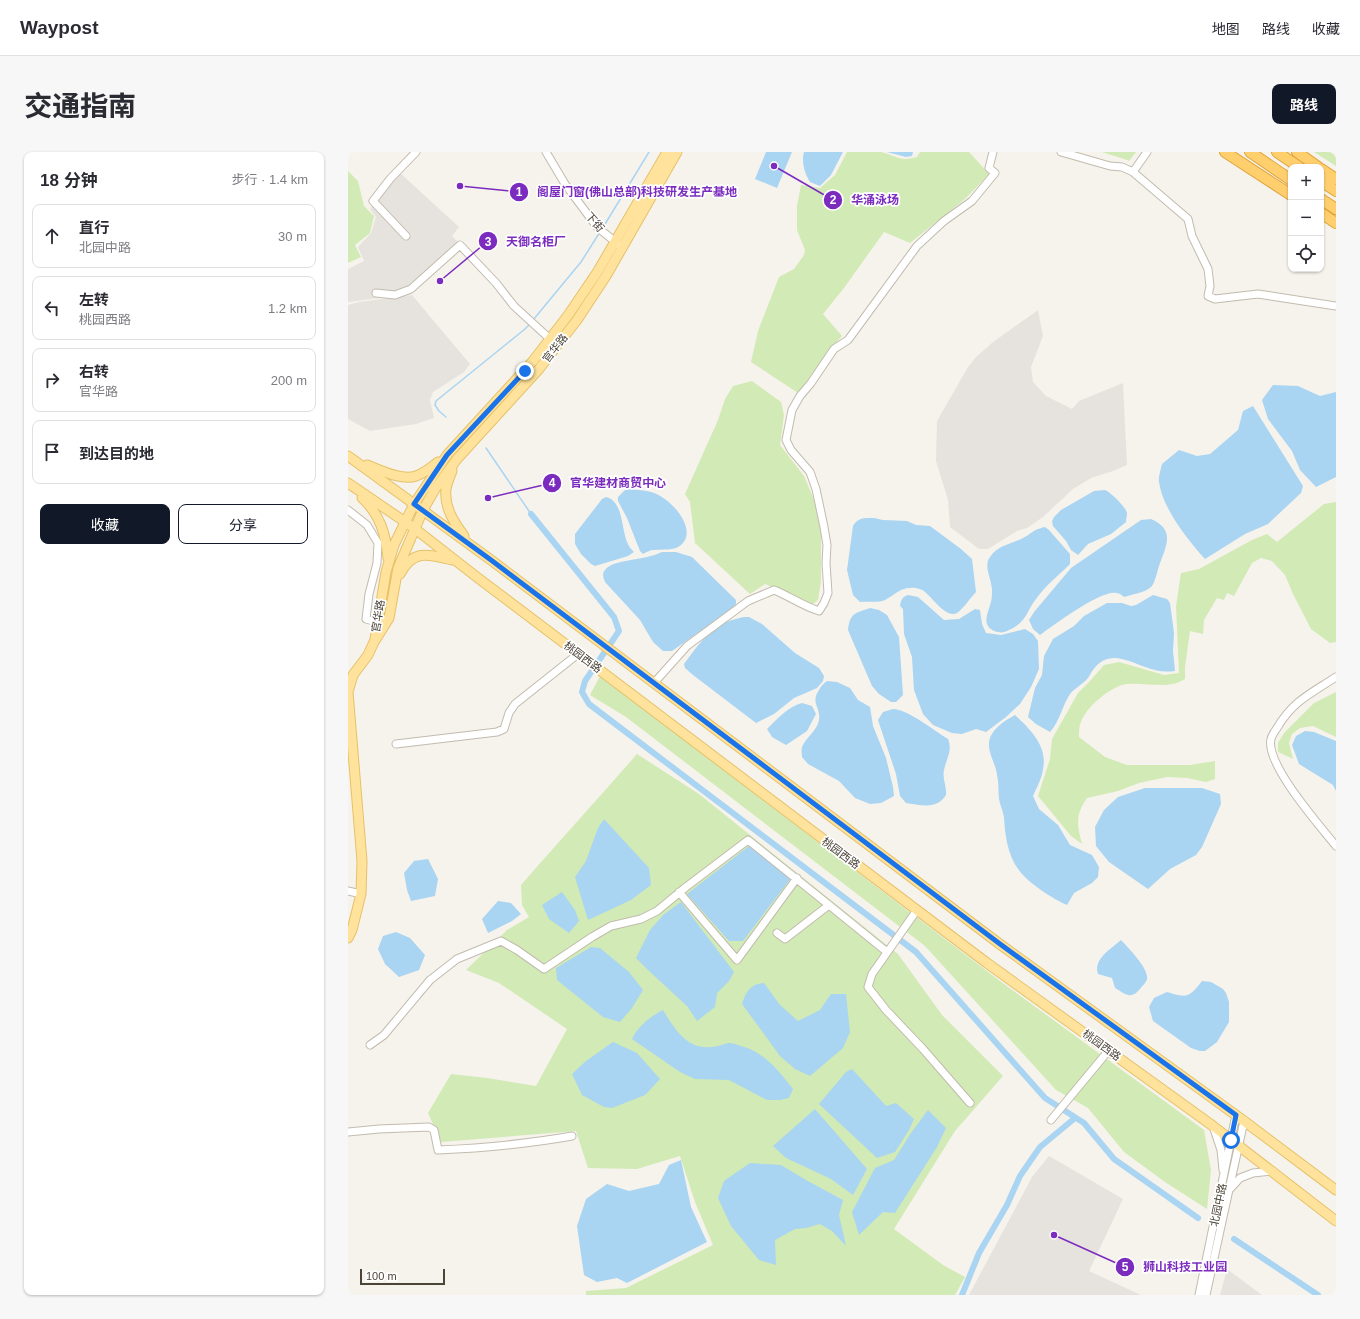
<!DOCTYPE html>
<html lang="zh">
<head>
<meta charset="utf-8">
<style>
	:root { --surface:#fff; --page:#f7f7f7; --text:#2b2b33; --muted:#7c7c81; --line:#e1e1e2; --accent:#111827 }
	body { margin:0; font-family:Helvetica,"Noto Sans SC",sans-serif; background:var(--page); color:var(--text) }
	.controls { position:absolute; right:12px; top:12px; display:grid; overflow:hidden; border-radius:8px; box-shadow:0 1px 3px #0004 }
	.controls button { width:36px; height:36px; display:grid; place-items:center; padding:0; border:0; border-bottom:1px solid var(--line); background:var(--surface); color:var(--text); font:20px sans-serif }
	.scale { position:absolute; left:12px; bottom:10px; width:85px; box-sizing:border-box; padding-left:4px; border:2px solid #4b4439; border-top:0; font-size:11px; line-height:14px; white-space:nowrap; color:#4b4439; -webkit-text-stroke:3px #fff; paint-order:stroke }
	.stop { position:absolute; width:12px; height:12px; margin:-9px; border:3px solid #1a73e8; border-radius:50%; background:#fff }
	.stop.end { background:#1a73e8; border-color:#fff; box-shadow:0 1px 4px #0008 }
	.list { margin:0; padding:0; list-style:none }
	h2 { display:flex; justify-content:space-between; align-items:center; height:52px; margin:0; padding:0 16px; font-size:17px }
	h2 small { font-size:13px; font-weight:400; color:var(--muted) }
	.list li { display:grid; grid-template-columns:26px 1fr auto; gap:12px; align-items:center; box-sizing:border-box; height:64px; margin:0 8px 8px; padding:0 8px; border:1px solid var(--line); border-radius:8px }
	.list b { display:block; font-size:15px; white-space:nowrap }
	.list p { margin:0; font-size:13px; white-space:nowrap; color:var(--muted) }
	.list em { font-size:13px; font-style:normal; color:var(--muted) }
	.actions { display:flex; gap:8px; padding:12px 16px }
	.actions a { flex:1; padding:9px 0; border:1px solid var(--accent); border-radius:8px; text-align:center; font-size:14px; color:var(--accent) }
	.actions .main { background:var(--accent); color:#fff }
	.icon { flex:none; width:22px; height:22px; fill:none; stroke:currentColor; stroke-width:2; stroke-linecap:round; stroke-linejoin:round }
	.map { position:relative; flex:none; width:988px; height:1143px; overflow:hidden; border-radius:8px }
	header { display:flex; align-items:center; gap:24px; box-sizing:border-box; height:56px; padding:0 20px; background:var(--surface); border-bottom:1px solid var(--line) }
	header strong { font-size:19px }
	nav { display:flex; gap:22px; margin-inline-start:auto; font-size:14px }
	.intro { display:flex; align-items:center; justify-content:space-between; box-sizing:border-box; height:96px; padding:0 24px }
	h1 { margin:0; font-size:28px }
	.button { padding:10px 18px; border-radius:8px; background:var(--accent); color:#fff; font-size:14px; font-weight:700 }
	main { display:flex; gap:24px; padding:0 24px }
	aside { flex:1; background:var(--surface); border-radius:8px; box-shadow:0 1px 3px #0004 }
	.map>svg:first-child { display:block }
	.industrial { fill:#e6e2dd }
	.green { fill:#d2eab5 }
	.water { fill:#a9d4f2 }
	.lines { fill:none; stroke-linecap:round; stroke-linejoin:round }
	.stream { stroke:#a9d4f2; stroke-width:1.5 }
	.canal { stroke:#a9d4f2; stroke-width:6 }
	.minor-casing { stroke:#c2bbae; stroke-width:9 }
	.major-casing { stroke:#e6c16a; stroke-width:11 }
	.highway-casing { stroke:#e0a43c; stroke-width:12 }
	.minor { stroke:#fff; stroke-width:7 }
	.major { stroke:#ffe39c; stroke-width:9 }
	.highway { stroke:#ffcf6e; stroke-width:10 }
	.route { stroke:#1a73e8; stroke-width:5 }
	.labels { text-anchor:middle; stroke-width:3.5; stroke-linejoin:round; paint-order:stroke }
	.street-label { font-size:11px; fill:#4b4439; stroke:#fff }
	.leader { fill:none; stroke:#7b2cbf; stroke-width:1.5 }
	.callout-dot { fill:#7b2cbf; stroke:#fff; stroke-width:1.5 }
	.mark-label { font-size:12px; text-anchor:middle; font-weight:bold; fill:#fff }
	.callout-label { font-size:12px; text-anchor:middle; font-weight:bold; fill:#7b2cbf; stroke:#fff; stroke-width:3.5; stroke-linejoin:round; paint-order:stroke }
</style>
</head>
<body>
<header>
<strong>Waypost</strong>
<nav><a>地图</a><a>路线</a><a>收藏</a></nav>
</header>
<div class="intro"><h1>交通指南</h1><a class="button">路线</a></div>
<main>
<aside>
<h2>18 分钟<small>步行 · 1.4 km</small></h2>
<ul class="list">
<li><svg class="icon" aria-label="ahead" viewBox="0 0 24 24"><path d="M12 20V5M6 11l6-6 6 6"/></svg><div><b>直行</b><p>北园中路</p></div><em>30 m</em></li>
<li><svg class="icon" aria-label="left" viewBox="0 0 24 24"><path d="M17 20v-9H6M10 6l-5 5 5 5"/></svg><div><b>左转</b><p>桃园西路</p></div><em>1.2 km</em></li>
<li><svg class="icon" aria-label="right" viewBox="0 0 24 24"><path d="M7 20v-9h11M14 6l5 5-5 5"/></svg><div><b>右转</b><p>官华路</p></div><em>200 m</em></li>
<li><svg class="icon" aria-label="arrive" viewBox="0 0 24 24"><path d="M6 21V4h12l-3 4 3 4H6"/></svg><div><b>到达目的地</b></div></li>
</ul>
<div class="actions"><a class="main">收藏</a><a>分享</a></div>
</aside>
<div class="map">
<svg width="988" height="1143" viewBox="0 0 988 1143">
	<rect width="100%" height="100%" fill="#f6f3ec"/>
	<!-- industrial -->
	<path class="industrial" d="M51,20l60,55 -7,9 11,11 -50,45 -11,3 -54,7v-33l16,-8 -6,-14 13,-14 5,-16 -6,-8 5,-8z
		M64,143l58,69 -6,8 -31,20 -3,8 4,18 -18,6 -46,7 -22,-12v-114l11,-3z
		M690,158l5,26 -12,31 2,15 13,14 26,13 7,-8 44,-18 4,82 -14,6 -22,7 -18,11 -30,28 -16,11 -10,3 -29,18h-9l-29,-22 -2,-27 -12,-39 1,-40 31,-54 9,-11 16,-14z
		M701,1004l74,43 -34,72 52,24h-172l63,-118z
		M879,1117l35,26h-42z"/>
	<!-- green -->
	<path class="green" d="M499,0c10,0 24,0 34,0 16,4 19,10 36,5l3,-5h49l20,22 -24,25 -55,44 -26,-11 -40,56 -21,26 19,22 -13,14 -31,43 -47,-31 7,-31 21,-54 15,-8 10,-14 1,-5 -8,-20v-24l4,-21 19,3 15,-13z
		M754,0h34l-7,9 -2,-1z
		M966,0h22v14z
		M0,19l10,10 6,25 10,10 -4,17 -15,12 6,12 -13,6z
		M404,229l29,21 3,13 -4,30 24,31 11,26 6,28v51l-3,19 -6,5 -47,-21 -15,10 -55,-51 -5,-41 -5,-8 33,-74 7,-21 8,-13z
		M988,350v140l-6,1 -19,-14 -18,-35 -8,-19 -13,-14 -11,-3 -9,5 -18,33 -7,-3 -3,7 -7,-2 -13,22 -1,14 -13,-3 -5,36v12c-17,11 -38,3 -58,5 -15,1 -42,24 -46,38 -2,4 -2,11 -2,15l26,20 22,8h63l25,-4v18l-9,3 -19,-4 -20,-1 -28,6 -21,8 -31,7c-12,17 -10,27 -5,46l-11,-8 -33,-40 12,-37 2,-20 26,-46 12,-12 14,-16 15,-3 45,13 15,-2 -3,-67 5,-33 18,-4 53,-29 15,-6 10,8 47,-38z
		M252,524l400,305 204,149 7,40 -4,39 -42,-27 -41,-30 -36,-44 -32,-18 -131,-144 -299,-229 -36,-22z
		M988,540v45l-23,-11 -13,2 -8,6 -3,9 4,16 -15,-7v-9l6,-10 30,-30z
		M289,602l62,40 199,160 44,61 61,61 -48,55 -61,98 49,36 22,12 -10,18h-369v-4l40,-3 87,-43 -18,-43 -15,-46 -43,13 -49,-1 -12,-37 -135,11 -13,-29 23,-39 36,4 49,8 31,-57 -68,-46 -33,-13 41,-40 22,-13 -7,-12 -1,-20c38,-44 78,-87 116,-131z"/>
	<!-- water -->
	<path class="water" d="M418,0h26l-15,36 -22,-9z
		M456,0h39l-12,23 -11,11 -10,-4c-5,-8 -9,-20 -6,-30z
		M539,0h26l-1,4 -6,1z
		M925,233l25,1 22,10 16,-4v85l-20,10 -16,-17 -8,-19 -24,-32 -6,-19z
		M905,254l50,80 -2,7 -33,31 -23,10 -40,25c-18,-20 -42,-50 -46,-77 -1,-5 2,-13 3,-18l17,-14 18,6 13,-2 28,-24 5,-19z
		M282,337c7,1 16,1 24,4 16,5 45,36 27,52 -7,6 -18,4 -27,5 -4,0 -7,2 -11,4l-3,-3 -13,-33 -9,-17v-4l7,-7z
		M757,338c5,2 21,17 22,23 0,3 -1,6 -1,9l-15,12 -23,10 -10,11 -7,-5 -5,-9 -13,-15 -1,-5 2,-4 7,-7 33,-19z
		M258,345c18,4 15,34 22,47 1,3 4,6 6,8l-6,4 -33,10 -4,-2 -10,-10 -6,-10v-10l27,-35z
		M526,366l9,2 24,1 9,4 14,1 31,23 11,10 4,33c-5,5 -13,17 -19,21 -11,6 -25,-16 -32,-21 -3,-3 -11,-5 -15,-4 -10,0 -17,8 -25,12 -7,3 -18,1 -25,2l-7,-7 -6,-25 6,-44c5,-9 12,-8 21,-8z
		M803,367c25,11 15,27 8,47 -2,6 -4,17 -8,21 -7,6 -18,7 -27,10 -2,-2 -5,-4 -8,-4 -15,-3 -62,32 -76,42l-7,-6 -4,-9 5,-8 37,-44 70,-48z
		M697,375l4,3 21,24v10c-11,11 -25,22 -34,35 -11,14 -8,22 -27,31 -5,3 -9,3 -15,1 -13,-6 -6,-18 -3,-29 1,-4 1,-8 1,-12 0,-10 -9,-24 -2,-33 8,-12 22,-13 33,-19 10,-5 9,-8 22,-11z
		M314,400h14l16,5 44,43v4l-3,4 -61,43h-9l-10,-9 -13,-22 -35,-38c-2,-5 -3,-9 0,-12 6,-9 31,-10 42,-13 5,-1 10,-3 15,-5z
		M560,443l10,2 26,23 15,-1 16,-10 5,1 2,14 4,9 15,2 24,-6 8,5 5,7 1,28 -8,18 -11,17 -14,13 -20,15 -10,-3 -14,5 -10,-1 -19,-8 -10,-11 -9,-24 -2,-33 -8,-23 -1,-25 -3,-3c1,-6 2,-9 8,-11z
		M805,443l14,4 3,4 4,30 -1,18 2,20c-21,3 -33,-7 -53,-12 -12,-3 -22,1 -29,11 -2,2 -3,5 -5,8 -5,6 -13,10 -18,16 -8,12 -10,27 -20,38l-14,-8 -8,-7 7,-29 7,-13 2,-19 9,-17 21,-13 10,-10 23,-13h15l9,3 5,-1z
		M522,456l9,2 8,5 12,22 4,58 -7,7h-5l-12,-8 -7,-8 -24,-56c2,-17 7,-17 22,-22z
		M396,465h5l13,7 33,29 24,15 5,8 -1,5 -6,7 -23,10 -20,16 -18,9 -63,-48 -8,-7 -1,-4c11,-15 24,-34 42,-42 6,-2 12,-4 18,-5z
		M479,529l10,1 13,6 8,12 12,7 3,19 13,32 7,29 1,9 -13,7 -11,1 -15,-6 -16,-17 -31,-17 -6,-7c0,-3 -1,-7 0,-10 4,-10 15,-16 17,-27 2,-13 -9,-17 0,-30 2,-4 4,-6 8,-9z
		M454,551l10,3 4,8 -9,17 -21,14 -14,-8 -5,-8c10,-10 21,-22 35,-26z
		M545,557c14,0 42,22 55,30 5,12 -2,20 -4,31 -2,8 3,17 2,25 -9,15 -26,10 -40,8l-6,-7 -4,-22 -18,-54 5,-8z
		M667,563c15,14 33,31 28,54 -1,9 -6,18 -10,27l6,13 19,16 12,20 22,10 7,12 -1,10 -6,6 -18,10 -7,12c-14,-6 -35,-20 -45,-31 -14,-15 -17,-38 -18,-57 -1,-6 -4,-12 -5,-18 -1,-8 0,-16 -2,-24 -1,-11 -9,-21 -8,-32 1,-13 15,-22 26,-28z
		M957,579l9,1 22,9v50l-3,-6 -34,-21 -7,-19 4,-9z
		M797,636h57l18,6 1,10 -19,43 -6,8 -26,14 -22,20 -39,-27 -13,-16 -1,-19 9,-17 14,-13z
		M256,667l45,49 2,17 -20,15 -43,20 -13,-43 11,-16 12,-33z
		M401,694l42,32 -48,63h-14l-42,-47z
		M80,707l10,20 -3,17 -24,5 -4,-11 -3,-17 10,-12z
		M214,740l13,18 4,11 -10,12 -20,-14 -7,-14z
		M150,749l13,2 10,11 -9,7 -24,12 -6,-14z
		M333,750l53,70 -5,9 -12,12 -2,14 -18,14 -10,-15 -38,-35 -13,-13 14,-28 13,-15z
		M48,780l14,6 15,17 -6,15 -20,7 -14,-13 -7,-15 5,-13z
		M773,788c7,8 28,28 26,39 -1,4 -5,7 -7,10 -9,11 -15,5 -25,-1l-3,-10 -14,-4c-5,-15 13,-25 23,-34z
		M243,795l9,1 29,24 14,18 -11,18 -12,14 -17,-5 -46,-37 -1,-12z
		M854,829l9,1 12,7 3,4 3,9v20l-12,20 -12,9h-5l-9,-3 -38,-27 -4,-14 5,-9 13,-6c20,6 22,6 35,-11z
		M416,831l16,22 18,16 22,-11 11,-16h15l4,38 -7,16 -33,28 -15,-7 -15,-13 -38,-52c4,-12 8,-20 22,-21z
		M315,858c11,18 24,40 48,37 6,0 12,-3 18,-4 5,0 11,3 15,4 21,6 36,25 49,42l-4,9 -9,2h-13l-38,-20 -34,-1 -15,-7 -48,-33c6,-13 19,-23 31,-29z
		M265,890l24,11 23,26 -15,16 -33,13 -8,-1 -22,-12 -10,-21 14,-13z
		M504,917l34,37 10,-3 18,16 -5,11 -14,22 -18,6 -58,-54 27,-32z
		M467,957l52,60 -14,26 -22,-16 -45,-21 -13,-12z
		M580,958l18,18 -9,19 -42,66 -12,-1 -24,23 -7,-23 23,-44 19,-8 17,-27z
		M333,1008l10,47 16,35 -80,41 -10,-5 -20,4 -13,-7 -7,-49 9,-27 21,-15 22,7 30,-7 10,-19z
		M402,1011l31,2 25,15 37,20 -4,15 7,31 -14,-15 -12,-7 -14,4 -11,1 -20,11 1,25 -17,-5 -28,-34 -13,-28 6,-17z"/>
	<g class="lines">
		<!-- stream -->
		<path class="stream" d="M254,77l47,-77
			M185,168l48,-58 19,-30
			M98,265l-7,-6 -4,-6 1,-4 89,-72 5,-5
			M138,296l45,66"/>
		<!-- canal -->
		<path class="canal" d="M183,362l83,103 5,14 -34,50 -3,11 7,12 327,248 129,146 39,25 30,36 84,59
			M886,1087l84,56
			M614,1143l17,-42 28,-48 13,-29 20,-29 35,-29"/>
		<!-- minor casing -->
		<g class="minor-casing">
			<path id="minor" d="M198,0l19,32 32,43 21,17
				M713,0l49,14 12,1 11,5 55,47 4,17 16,33 2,17 -2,10 7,3 43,-5 78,12
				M785,20l14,-20
				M58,84l-33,-35 17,-22 26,-27
				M28,141l19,2 16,-6 49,-44 36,38 18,23 36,33
				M0,358l19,15 11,18 -1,20 -8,31 -3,25 11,3
				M988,525c-26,17 -43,24 -59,51 -2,3 -5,7 -6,11 -6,25 49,87 65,107
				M306,531l33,-37 61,-45 26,-11c15,6 29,16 45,21l5,-8 4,-10 -2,-30 1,-18 -3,-18 -8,-38 -6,-17 -19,-22 -5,-10 6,-30 8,-14 11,-13 23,-34 14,-9 69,-94 27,-25 28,-20 23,-28 -6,-5 4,-16
				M48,592l101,-12 7,-3 5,-16 6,-9 63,-50
				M0,739l13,3
				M331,740l58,68 60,-82
				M569,758l-45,64 -4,13 18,23 37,39 47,54
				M429,781l8,6 44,-34 58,47
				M22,893l14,-10 46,-55 27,-21 44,-18 16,9 27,19 48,-32 19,-11 30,-7 16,-8 29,-24 62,-47 81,65
				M703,968l58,-70
				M865,974l8,24 2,20
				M0,980l31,-3 50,-2 5,3 4,20c45,-2 89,-6 134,-14
				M882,1037l10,-11 13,-5 20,-2
				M851,1143l37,-180
				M858,1143l38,-174"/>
		</g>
		<!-- major casing -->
		<g class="major-casing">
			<path id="major" d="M0,304l143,104 510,385 243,176 92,69
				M19,313c13,5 35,16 49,11 8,-3 16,-9 22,-14
				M104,319c-2,5 -5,12 -6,18 -2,19 8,33 18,47
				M0,331l66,45 64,50 509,385 226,163 123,95
				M14,346c18,16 24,37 26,60
				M52,422c13,-25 28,-20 52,-14
				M27,487l11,-67 8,-27 20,-41 33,-49 86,-94 36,-47 29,-43 69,-119
				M0,786l4,-8 9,-36 1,-33 -14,-169 5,-17 15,-20 6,-13 15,-24 9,-50 25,-58 12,-21 22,-30 82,-90 38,-49 29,-44 71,-124"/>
		</g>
		<!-- highway casing -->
		<g class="highway-casing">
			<path id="highway" d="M877,0l66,43
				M902,0l41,28
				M929,0l22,15
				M949,0l21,15
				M973,17l15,10
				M973,29l15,10
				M973,47l15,10
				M973,61l15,10"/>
		</g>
		<!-- minor -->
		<use href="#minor" class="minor"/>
		<!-- major -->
		<use href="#major" class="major"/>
		<!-- highway -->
		<use href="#highway" class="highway"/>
	</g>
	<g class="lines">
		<!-- route -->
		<path class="route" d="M177,219l-78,84 -33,49 77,56 509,384 236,171 -5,25"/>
	</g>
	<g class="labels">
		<!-- street labels -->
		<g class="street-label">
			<text transform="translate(247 70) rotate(49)" y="4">下街</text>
			<text transform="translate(207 196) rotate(-52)" y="4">官华路</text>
			<text transform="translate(30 464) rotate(-81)" y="4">官华路</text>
			<text transform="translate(235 505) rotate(37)" y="4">桃园西路</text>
			<text transform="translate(493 701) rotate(37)" y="4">桃园西路</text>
			<text transform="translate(754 893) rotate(36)" y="4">桃园西路</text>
			<text transform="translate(870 1053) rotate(-78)" y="4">北园中路</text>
		</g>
	</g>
	<!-- callouts -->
	<path class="leader" d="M112 34L171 40M426 14L485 48M92 129L140 89M140 346L204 331M706 1083L777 1115"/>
	<g class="callout-dot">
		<circle cx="112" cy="34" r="4"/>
		<circle cx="426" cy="14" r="4"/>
		<circle cx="92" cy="129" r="4"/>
		<circle cx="140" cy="346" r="4"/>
		<circle cx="706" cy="1083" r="4"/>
		<circle cx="171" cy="40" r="10"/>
		<circle cx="485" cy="48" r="10"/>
		<circle cx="140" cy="89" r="10"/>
		<circle cx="204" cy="331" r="10"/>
		<circle cx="777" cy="1115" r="10"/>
	</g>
	<g class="mark-label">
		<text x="171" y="44">1</text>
		<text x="485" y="52">2</text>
		<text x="140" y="94">3</text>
		<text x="204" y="335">4</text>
		<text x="777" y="1119">5</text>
	</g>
	<g class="callout-label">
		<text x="289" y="44">阁屋门窗(佛山总部)科技研发生产基地</text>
		<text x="527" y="52">华涌泳场</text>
		<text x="188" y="94">天御名柜厂</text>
		<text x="270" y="335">官华建材商贸中心</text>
		<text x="837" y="1119">狮山科技工业园</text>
	</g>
</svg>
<div class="controls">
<button>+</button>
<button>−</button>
<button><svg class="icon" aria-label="locate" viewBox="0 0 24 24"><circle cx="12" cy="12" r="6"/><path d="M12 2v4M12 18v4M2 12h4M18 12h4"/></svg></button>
</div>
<div class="scale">100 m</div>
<div class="stop" style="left:883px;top:988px"></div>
<div class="stop end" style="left:177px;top:219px"></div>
</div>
</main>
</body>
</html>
